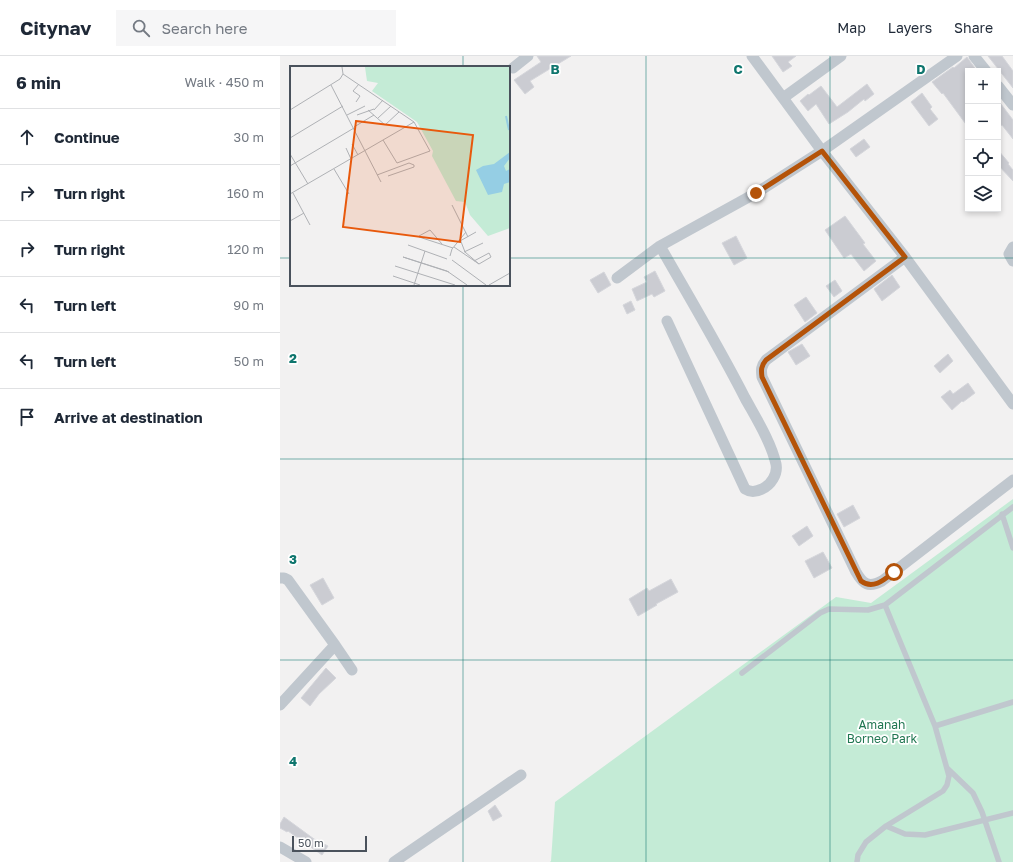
<!DOCTYPE html>
<html lang="en">
<head>
<meta charset="utf-8">
<style>
	:root { --surface:#fff; --page:#f6f6f7; --text:#1f2937; --muted:#747a83; --line:#e0e1e3 }
	body { margin:0; font-family:"Golos Text",sans-serif; background:var(--page); color:var(--text) }
	.controls { position:absolute; right:12px; top:12px; display:grid; overflow:hidden; border-radius:0px; box-shadow:0 2px 6px #0003 }
	.controls button { width:36px; height:36px; display:grid; place-items:center; padding:0; border:0; border-bottom:1px solid var(--line); background:var(--surface); color:var(--text); font:20px sans-serif }
	.scale { position:absolute; left:12px; bottom:10px; width:75px; box-sizing:border-box; padding-left:4px; border:2px solid #4a525c; border-top:0; font-size:11px; line-height:14px; white-space:nowrap; color:#4a525c; -webkit-text-stroke:3px #fff; paint-order:stroke }
	.stop { position:absolute; width:12px; height:12px; margin:-9px; border:3px solid #b45309; border-radius:50%; background:#fff }
	.stop.end { background:#b45309; border-color:#fff; box-shadow:0 1px 4px #0008 }
	.list { margin:0; padding:0; list-style:none }
	h2 { display:flex; justify-content:space-between; align-items:center; height:52px; margin:0; padding:0 16px; font-size:17px }
	h2 small { font-size:13px; font-weight:400; color:var(--muted) }
	.list li { display:grid; grid-template-columns:26px 1fr auto; gap:12px; align-items:center; box-sizing:border-box; height:56px; padding:0 16px; border-top:1px solid var(--line) }
	.list b { display:block; font-size:15px; white-space:nowrap }
	.list em { font-size:13px; font-style:normal; color:var(--muted) }
	.icon { flex:none; width:22px; height:22px; fill:none; stroke:currentColor; stroke-width:2; stroke-linecap:round; stroke-linejoin:round }
	.map { position:relative; flex:none; width:733px; height:806px; overflow:hidden }
	header { display:flex; align-items:center; gap:24px; box-sizing:border-box; height:56px; padding:0 20px; background:var(--surface); border-bottom:1px solid var(--line) }
	header strong { font-size:19px }
	nav { display:flex; gap:22px; margin-inline-start:auto; font-size:14px }
	.search { width:280px; height:36px; background:var(--page); display:flex; align-items:center; gap:10px; box-sizing:border-box; padding:0 14px; border-radius:0px; color:var(--muted); font-size:15px }
	main { display:flex }
	aside { flex:1; background:var(--surface) }
	.map>svg:first-child { display:block }
	.green { fill:#c4ebd6 }
	.building { fill:#cbccd2; stroke:#d5d6db }
	.lines { fill:none; stroke-linecap:round; stroke-linejoin:round }
	.lane { stroke:#c0c7ce; stroke-width:5.5 }
	.street { stroke:#c0c7ce; stroke-width:11 }
	.route { stroke:#b45309; stroke-width:5 }
	.grid { fill:none; stroke:#0f766e; stroke-width:1; stroke-opacity:0.55 }
	.labels { text-anchor:middle; stroke-width:3.5; stroke-linejoin:round; paint-order:stroke }
	.park-label { font-size:12px; fill:#217752; stroke:#fff }
	.inset-river { fill:none; stroke:#95cee4; stroke-width:2 }
	.inset-road { fill:none; stroke:#afb1b5; stroke-width:1 }
	.view { fill:#e8590c; fill-opacity:0.15; stroke:#e8590c; stroke-width:2 }
	.inset-edge { fill:none; stroke:#4a525c; stroke-width:2 }
	.grid-label { font-size:13px; text-anchor:middle; font-weight:bold; fill:#0f766e; stroke:#fff; stroke-width:3.5; stroke-linejoin:round; paint-order:stroke }
</style>
</head>
<body>
<header>
<strong>Citynav</strong>
<div class="search"><svg class="icon" aria-label="search" viewBox="0 0 24 24"><circle cx="10" cy="10" r="6"/><path d="M15 15l6 6"/></svg>Search here</div>
<nav><a>Map</a><a>Layers</a><a>Share</a></nav>
</header>
<main>
<aside>
<h2>6 min<small>Walk · 450 m</small></h2>
<ul class="list">
<li><svg class="icon" aria-label="ahead" viewBox="0 0 24 24"><path d="M12 20V5M6 11l6-6 6 6"/></svg><div><b>Continue</b></div><em>30 m</em></li>
<li><svg class="icon" aria-label="right" viewBox="0 0 24 24"><path d="M7 20v-9h11M14 6l5 5-5 5"/></svg><div><b>Turn right</b></div><em>160 m</em></li>
<li><svg class="icon" aria-label="right" viewBox="0 0 24 24"><path d="M7 20v-9h11M14 6l5 5-5 5"/></svg><div><b>Turn right</b></div><em>120 m</em></li>
<li><svg class="icon" aria-label="left" viewBox="0 0 24 24"><path d="M17 20v-9H6M10 6l-5 5 5 5"/></svg><div><b>Turn left</b></div><em>90 m</em></li>
<li><svg class="icon" aria-label="left" viewBox="0 0 24 24"><path d="M17 20v-9H6M10 6l-5 5 5 5"/></svg><div><b>Turn left</b></div><em>50 m</em></li>
<li><svg class="icon" aria-label="arrive" viewBox="0 0 24 24"><path d="M6 21V4h12l-3 4 3 4H6"/></svg><div><b>Arrive at destination</b></div></li>
</ul>
</aside>
<div class="map">
<svg width="733" height="806" viewBox="0 0 733 806">
	<rect width="100%" height="100%" fill="#f2f1f1"/>
	<!-- green -->
	<path class="green" d="M733,443v363h-463l1,-1 4,-59 281,-205 35,6z"/>
	<!-- building -->
	<path class="building" d="M257,0h34l-41,25 4,6 -9,7 -11,-14 27,-18z
		M492,0h24l-8,6 4,4 -9,6z
		M708,0h14l11,15v17z
		M687,1l10,14h-9v56l-25,-34 -1,1 -10,-12 21,-15 1,1z
		M587,28l7,10 -9,7 -1,-2 -16,13 -19,12 -13,-20 -8,7 -8,-10 8,-7 1,1 12,-9 16,21z
		M642,37l10,14 -2,2 8,10 -9,7 -18,-24z
		M718,44l15,20v19l-11,-14 -4,2z
		M584,83l6,8 -14,10 -6,-8z
		M718,94l11,13 -1,1 5,6v11l-15,-16z
		M565,160l20,27 -2,1 13,17 -12,10 -13,-17 -7,4 -19,-28z
		M456,180l11,22 -13,7 -12,-22z
		M375,215l10,20 -11,6 -2,-3 -15,7 -5,-12 15,-7 -3,-5z
		M324,216l7,13 -13,8 -8,-13z
		M612,219l8,12 -18,14 -8,-12z
		M555,224l7,11 -8,6 -8,-11z
		M526,241l11,16 -12,9 -11,-17z
		M351,245l4,9 -8,4 -4,-9z
		M522,288l8,12 -14,9 -8,-13z
		M668,298l5,7 -13,12 -6,-7z
		M688,327l7,10 -12,9 -1,-1 -10,9 -11,-13 9,-7 3,4z
		M573,449l7,13 -16,9 -7,-13z
		M527,470l6,10 -14,10 -7,-10z
		M543,496l9,16 -18,10 -9,-17z
		M43,522l11,20 -12,7 -12,-20z
		M391,523l7,13 -22,12 1,1 -19,11 -9,-17 18,-11 2,3z
		M46,612l10,10 -17,16 -9,12 -9,-8z
		M215,749l7,11 -9,5 -5,-10z
		M4,761l30,22 14,7 -6,9 -34,-24 -1,1 -7,-4v-4z"/>
	<g class="lines">
		<!-- lane -->
		<path class="lane" d="M722,458l11,34
			M462,617l78,-60 9,-4 39,1 17,-5 128,-98
			M655,670l78,-24
			M667,712l26,25 9,19 17,50
			M606,770l19,8 20,1 88,-22
			M577,806l1,-7 8,-13 20,-16 57,-35 4,-6 2,-9 -14,-50 -50,-121"/>
		<!-- street -->
		<path class="street" d="M472,0l70,95 83,106 108,147
			M694,0l12,15
			M233,12l15,-12
			M718,30l15,19
			M503,42l58,-42
			M380,190c29,51 59,101 85,152 11,20 26,44 31,66 2,10 -5,21 -14,25 -6,3 -11,4 -17,0l-78,-168
			M733,191l-4,7 4,7
			M625,201l-139,103c-5,6 -5,10 -4,17l94,195c7,12 12,16 26,9l131,-101
			M337,222l43,-32 96,-53 66,-42 135,-95
			M0,522h4l4,2 47,65 -55,60
			M55,589l17,25
			M0,791l26,15
			M114,806l127,-87"/>
	</g>
	<g class="lines">
		<!-- route -->
		<path class="route" d="M476,137l66,-42 83,106 -139,103c-5,6 -5,10 -4,17l99,204c12,9 23,-1 33,-9"/>
	</g>
	<!-- grid -->
	<path class="grid" d="M183,0v11M366,0v806M550,0v806M0,202h11M229,202h504M183,229v577M0,403h733M0,604h733"/>
	<g class="labels">
		<!-- park labels -->
		<g class="park-label">
			<text x="602" y="673">Amanah<tspan x="602" dy="14">Borneo Park</tspan></text>
		</g>
	</g>
	<!-- overview -->
	<g transform="translate(10 10)">
		<rect width="220" height="220" fill="#f2f1f1"/>
		<path d="M75,1h145v161l-22,8 -18,-21 -5,-13 -9,-1 -24,-45 1,-5 -16,-29 -45,-31 6,-8 -11,-2z" fill="#c4ebd6"/>
		<path d="M220,86v6l-6,8 2,5 4,-2v13l-6,2 -2,8 -14,3 -12,-25 7,-4 11,-2z" fill="#95cee4"/>
		<path class="inset-river" d="M216,50l3,14"/>
		<path class="inset-road" d="M53,8l71,48 16,29 -33,12 -14,-23M41,19l50,97M66,36l4,-6 -7,-5 6,-7M0,44l50,-31 3,-5 -1,-7M78,44l17,15 14,-13M84,44l9,-10M57,49l18,-9M67,49l17,-6M88,52l13,-12M64,61l20,-12M0,72l53,-32M62,78l6,11M56,82l5,11M0,88l18,30M0,100l64,-38M44,103l15,25M87,109l32,-12 5,2v2l-26,9M3,127l17,32M0,128l124,-72M162,139l16,32M0,155l14,-8M170,175l16,-9M152,178l-12,-14 -11,6v1l34,11M118,179l39,14M164,181l25,17 -14,-12 -5,-13M174,186l19,-9M160,190l2,-7 14,-17M162,194l34,25M184,195l15,-8 2,4 -12,7M105,200l60,19M159,206l-46,-15 44,14 20,14M103,210l27,9M124,219l11,-34M199,219l21,-12"/>
		<path class="view" d="M66,55l117,14 -13,107 -117,-15z"/>
		<rect width="220" height="220" class="inset-edge"/>
	</g>
	<g class="grid-label">
		<text x="275" y="18">B</text>
		<text x="458" y="18">C</text>
		<text x="641" y="18">D</text>
		<text x="13" y="307">2</text>
		<text x="13" y="508">3</text>
		<text x="13" y="710">4</text>
	</g>
</svg>
<div class="controls">
<button>+</button>
<button>−</button>
<button><svg class="icon" aria-label="locate" viewBox="0 0 24 24"><circle cx="12" cy="12" r="6"/><path d="M12 2v4M12 18v4M2 12h4M18 12h4"/></svg></button>
<button><svg class="icon" aria-label="layers" viewBox="0 0 24 24"><path d="M12 4l9 5-9 5-9-5zM3 14l9 5 9-5"/></svg></button>
</div>
<div class="scale">50 m</div>
<div class="stop" style="left:614px;top:516px"></div>
<div class="stop end" style="left:476px;top:137px"></div>
</div>
</main>
</body>
</html>
